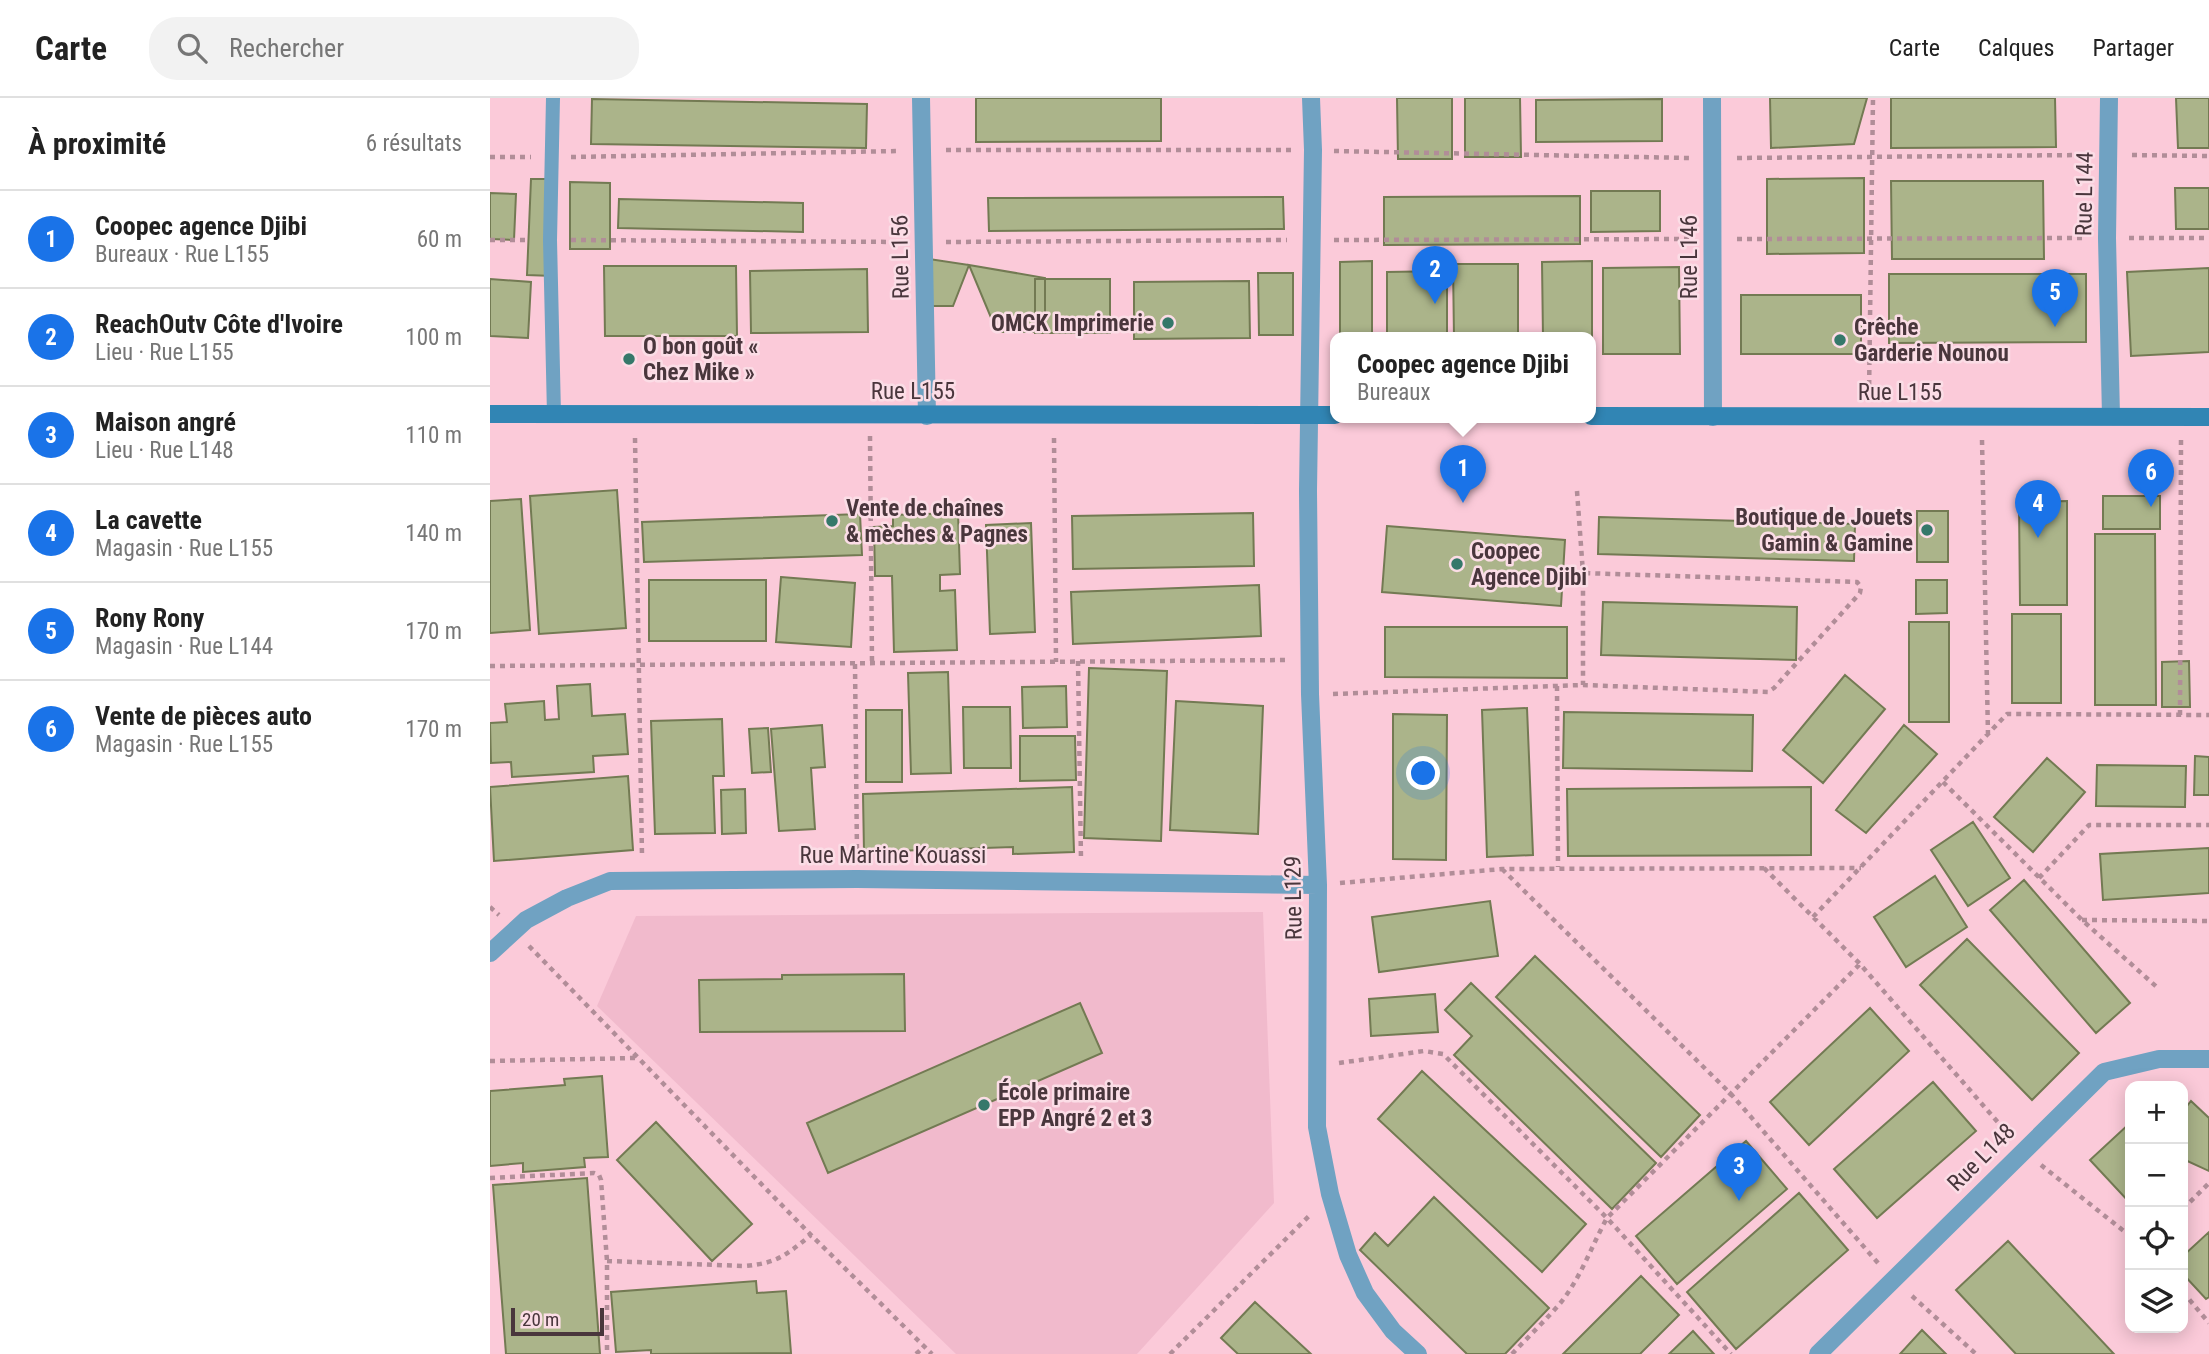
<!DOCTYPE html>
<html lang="fr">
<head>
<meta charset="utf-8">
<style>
	:root { --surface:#fff; --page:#f2f2f2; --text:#222; --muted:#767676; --line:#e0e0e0; --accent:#1a73e8 }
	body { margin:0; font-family:"Roboto Condensed",sans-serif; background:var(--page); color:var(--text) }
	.controls { position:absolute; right:21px; bottom:21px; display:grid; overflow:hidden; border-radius:14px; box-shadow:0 4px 18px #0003 }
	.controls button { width:63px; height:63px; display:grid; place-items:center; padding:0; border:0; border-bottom:2px solid var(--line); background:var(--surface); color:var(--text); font:35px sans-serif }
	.scale { position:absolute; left:21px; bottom:18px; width:93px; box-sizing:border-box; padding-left:7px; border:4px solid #49363c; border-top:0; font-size:19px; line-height:24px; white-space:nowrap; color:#49363c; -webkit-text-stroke:5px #fbdde6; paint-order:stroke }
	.you { position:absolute; left:934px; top:676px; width:24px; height:24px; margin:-18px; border:5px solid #fff; border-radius:50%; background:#1a73e8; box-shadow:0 0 0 10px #1a73e833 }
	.badge { display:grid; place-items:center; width:46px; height:46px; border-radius:50%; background:var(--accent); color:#fff; font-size:23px; font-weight:700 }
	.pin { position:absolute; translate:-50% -58px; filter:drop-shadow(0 2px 4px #0008) }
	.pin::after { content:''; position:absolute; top:37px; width:24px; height:21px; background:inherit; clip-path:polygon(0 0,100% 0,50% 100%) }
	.popup { position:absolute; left:840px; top:234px; width:266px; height:91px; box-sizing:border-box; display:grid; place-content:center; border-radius:14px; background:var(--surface); filter:drop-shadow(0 2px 5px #0005); font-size:23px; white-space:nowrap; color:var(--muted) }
	.popup b { font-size:26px; color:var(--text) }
	.popup::after { content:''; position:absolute; left:50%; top:100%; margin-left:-14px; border:14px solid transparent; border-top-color:var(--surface) }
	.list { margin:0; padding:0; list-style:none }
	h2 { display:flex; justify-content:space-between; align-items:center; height:91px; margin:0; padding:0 28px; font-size:30px }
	h2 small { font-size:23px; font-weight:400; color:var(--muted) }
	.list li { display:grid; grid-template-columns:46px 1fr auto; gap:21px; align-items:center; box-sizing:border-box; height:98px; padding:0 28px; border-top:2px solid var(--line) }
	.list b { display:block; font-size:26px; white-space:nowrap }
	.list p { margin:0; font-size:23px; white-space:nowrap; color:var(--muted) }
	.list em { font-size:23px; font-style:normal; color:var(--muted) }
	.icon { flex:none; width:38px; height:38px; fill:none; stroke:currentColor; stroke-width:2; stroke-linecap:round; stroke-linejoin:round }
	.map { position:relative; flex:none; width:1719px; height:1256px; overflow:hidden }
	header { display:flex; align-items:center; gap:42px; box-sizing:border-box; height:98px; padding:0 35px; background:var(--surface); border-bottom:2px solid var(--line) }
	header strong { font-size:33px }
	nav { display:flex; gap:38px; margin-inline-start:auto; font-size:24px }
	.search { width:490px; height:63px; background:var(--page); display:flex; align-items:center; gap:18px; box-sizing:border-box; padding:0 24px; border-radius:28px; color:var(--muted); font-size:26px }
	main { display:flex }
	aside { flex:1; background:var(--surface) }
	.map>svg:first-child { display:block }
	.built { fill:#f1bacc }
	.building { fill:#abb48a; stroke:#737a53; stroke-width:2 }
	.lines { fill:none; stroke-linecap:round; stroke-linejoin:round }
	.path { stroke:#b18d98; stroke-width:4.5; stroke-dasharray:5 5; stroke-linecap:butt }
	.lane { stroke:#70a2c2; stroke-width:14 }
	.street { stroke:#70a2c2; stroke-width:18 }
	.secondary { stroke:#3185b4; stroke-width:18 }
	.poi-dot { fill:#35786a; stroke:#fbdde6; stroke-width:2.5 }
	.labels { text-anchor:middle; stroke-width:5; stroke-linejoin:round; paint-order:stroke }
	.street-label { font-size:23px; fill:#49363c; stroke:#fbdde6 }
	.poi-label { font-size:23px; font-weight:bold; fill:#49363c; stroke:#fbdde6; text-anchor:start }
</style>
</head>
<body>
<header>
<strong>Carte</strong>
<div class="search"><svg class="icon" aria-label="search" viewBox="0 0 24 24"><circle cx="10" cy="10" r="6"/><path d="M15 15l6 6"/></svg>Rechercher</div>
<nav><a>Carte</a><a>Calques</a><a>Partager</a></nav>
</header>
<main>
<aside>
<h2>À proximité<small>6 résultats</small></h2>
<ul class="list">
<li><span class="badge">1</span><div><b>Coopec agence Djibi</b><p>Bureaux · Rue L155</p></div><em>60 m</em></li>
<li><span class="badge">2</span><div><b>ReachOutv Côte d'Ivoire</b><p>Lieu · Rue L155</p></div><em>100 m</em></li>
<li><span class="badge">3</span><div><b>Maison angré</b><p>Lieu · Rue L148</p></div><em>110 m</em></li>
<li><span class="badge">4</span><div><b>La cavette</b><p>Magasin · Rue L155</p></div><em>140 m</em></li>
<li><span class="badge">5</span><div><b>Rony Rony</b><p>Magasin · Rue L144</p></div><em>170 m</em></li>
<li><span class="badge">6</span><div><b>Vente de pièces auto</b><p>Magasin · Rue L155</p></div><em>170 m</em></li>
</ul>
</aside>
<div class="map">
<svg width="1719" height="1256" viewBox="0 0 1719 1256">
	<rect width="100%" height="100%" fill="#fbcad9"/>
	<!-- built -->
	<path class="built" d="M773,814l11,291 -137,151h-181l-359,-348 39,-90z"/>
	<!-- building -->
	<path class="building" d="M486,0h185v43l-185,1z
		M907,0h55v61h-54z
		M975,0h55l1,59h-56z
		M1280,0h97l-13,46 -83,4z
		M1401,0h164l1,49 -165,1z
		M1686,0h33v50h-31z
		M102,1l275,5 -1,44 -275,-4z
		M1172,1v42l-126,1v-42z
		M1374,80v75l-97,1v-75z
		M41,81h25l-3,97 -26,-1z
		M1401,83h152l1,78h-152z
		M80,84l40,1v66h-40z
		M1685,90h34v41h-33z
		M1101,93h69v40l-69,1z
		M0,95l26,1 -2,46 -24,-1z
		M1090,98v48l-196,1v-48z
		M793,99l1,32 -295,2 -1,-33z
		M129,101l184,4v29l-185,-4z
		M439,161l40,6 -16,41h-24z
		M882,163v76h-32v-75z
		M1102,163v81h-1v-5h-48l-1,-75z
		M963,166h65v73h-64z
		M479,167l76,13v54h-48z
		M114,168h132l1,70h-132z
		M1189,169l1,87h-77v-86z
		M1719,170v84l-78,4 -4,-84z
		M377,171l1,63 -117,1 -1,-62z
		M957,173v66h-60v-65z
		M768,175h35v62h-34z
		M1399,176h197v68l-197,1z
		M0,181l41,3 -3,56 -38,-2z
		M545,181h75v54h-75z
		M759,183l1,57 -116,1v-57z
		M1251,197h120v59h-120z
		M127,392l9,138 -87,6 -9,-138z
		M1613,398h57v33h-57z
		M31,401l9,131 -40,3v-132z
		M1577,403v104h-47l-1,-103z
		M1427,413h31v51h-31z
		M468,415l2,61 -20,1v16l15,-1 2,60 -63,2 -2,-76h-17l-1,-49 19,-1v-11z
		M763,415l1,53 -181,3 -1,-53z
		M370,416l2,41 -218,7 -2,-40z
		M1109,419l256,7 -1,37 -256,-7z
		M541,425l4,109 -45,2 -4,-109z
		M897,428l178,14 -4,66 -179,-14z
		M1605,436h60l1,171h-61z
		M291,479l74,6 -4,64 -75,-5z
		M159,482h117v61h-117z
		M1426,482h31v33l-31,1z
		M769,487l2,51 -188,8 -2,-52z
		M1113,504l194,5 -1,53 -195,-5z
		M1522,516h49v89h-49z
		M1419,524h40v100h-40z
		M895,529h182v51l-182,-1z
		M1699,563l1,46h-28v-45z
		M599,570l78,3 -6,170 -77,-3z
		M458,574l3,101 -40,1 -3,-101z
		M1355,577l40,34 -62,74 -40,-33z
		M100,586l2,32 33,-2 3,40 -35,2 1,16 -82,5 -1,-15 -20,1 -1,-40 17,-1 -2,-18 39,-3 1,19 14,-1 -2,-33z
		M576,588l1,41 -44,1 -1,-41z
		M686,603l87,5 -5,128 -88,-4z
		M473,609h47l1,61h-47z
		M1037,610l6,147 -46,2 -5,-147z
		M376,612h36v72h-36z
		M1074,614l189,3 -1,56 -189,-3z
		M903,616l54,1 -1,145 -53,-1z
		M232,621l2,57h-11l2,57 -60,1 -4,-113z
		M332,627l3,42 -14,1 4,61 -36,2 -8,-102z
		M1414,627l33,29 -71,79 -30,-23z
		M278,630l3,44 -19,1 -3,-44z
		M530,638h55l1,44 -56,1z
		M1705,658l14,1v38h-15z
		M1557,660l38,34 -52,60 -39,-35z
		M1607,667l89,1 -1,41 -89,-1z
		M138,678l5,74 -139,11 -4,-74z
		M582,689l2,65 -61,2v-7l-149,5 -1,-58z
		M1321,689v68l-243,1 -1,-67z
		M255,691l1,44 -24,1 -1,-44z
		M1483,724l37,56 -42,28 -37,-56z
		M1719,750v45l-106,7 -3,-46z
		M1445,778l32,51 -61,40 -32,-50z
		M1534,782l106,123 -34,30 -106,-123z
		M1000,803l8,55 -119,16 -7,-55z
		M1477,841l112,114 -47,47 -112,-115z
		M1045,858l165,159 -39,42 -165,-160z
		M414,876l1,57 -205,1 -1,-52 83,-1v-4z
		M981,885l185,180 -44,46 -158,-154 18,-19 -27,-26z
		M945,896l3,38 -67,4 -2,-37z
		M590,905l22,50 -274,120 -21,-50z
		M1380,910l39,43 -100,94 -39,-43z
		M932,973l164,153 -44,48 -164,-153z
		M112,978l6,81 -24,1 1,9 -62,5v-9l-33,3v-75l75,-6 -1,-6z
		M1443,984l43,49 -99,87 -43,-49z
		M1701,1003l18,17v53l-26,-12v-48z
		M166,1024l96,102 -40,37 -95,-101z
		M1640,1025v80l-40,-43z
		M1256,1043l41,48 -110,95 -41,-48z
		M97,1080l13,176h-94l-13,-169z
		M1309,1095l49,57 -112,99 -49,-57z
		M944,1099l115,111 -44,46h-38l-107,-104 15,-17 13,13z
		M1719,1134v65l-3,2 -23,-25v-18z
		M1518,1143l106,113h-98l-60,-64z
		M1151,1178l38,39 -39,39h-77z
		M266,1183l1,12 29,-2 5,62 -140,1v-4l-35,2 -5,-60z
		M765,1204l56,52h-73l-17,-16z
		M1432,1232l24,24h-46z
		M1203,1233l21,23h-45z"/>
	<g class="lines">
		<!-- path -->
		<path class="path" d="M456,52h345
			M844,53l355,7
			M1642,57l77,1
			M0,59h41
			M81,59l328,-6
			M1247,60l348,-3
			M1639,140h80
			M1247,141l348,-1
			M0,142h38
			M81,142l331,2
			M844,142l356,-1
			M456,144l341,-2
			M1379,297l4,-297
			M380,338l2,227
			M145,340l7,418
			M564,340l2,224
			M1492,342l6,295
			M1087,393l6,82v112
			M588,563l3,199
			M365,566l2,191
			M0,568l798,-6
			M1067,588l1,181
			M843,596l250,-9 185,7 6,-4 86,-95 1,-6 -4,-5 -274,-9
			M1690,617l1,-275
			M1453,684l139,138 77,69
			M1274,770l96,96 149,171
			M1012,771l229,225 147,169
			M1549,780l50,-53h120
			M850,785l162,-14 359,-1
			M0,809l9,8
			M1323,819l194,-203 202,1
			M1592,822l127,1
			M39,848l282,289 121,119
			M0,963l146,-3
			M849,965l85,-12 19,3 164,164 124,136
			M1551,1067l89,71
			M0,1080l104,-5 5,2 2,5 6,81v93
			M1693,1111l26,-26
			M117,1163l138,5c33,-3 41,-11 66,-31
			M1693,1194l26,31
			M1422,1198l64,58
			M426,1256l9,-8
			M680,1256l141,-140
			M1022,1256c17,-18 35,-35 50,-53 20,-26 30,-56 45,-83l253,-254"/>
		<!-- lane -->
		<path class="lane" d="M63,0l-3,142 4,174"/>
		<!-- street -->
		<path class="street" d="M431,0l6,318
			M821,0l2,52 -5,341 2,203 8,191 -1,242 13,67 18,61 17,38 28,38 25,23
			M1222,0l1,319
			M1619,0l-2,140 4,178
			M0,855l36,-33 41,-22 43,-17 247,-2 461,6
			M1328,1256l286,-282 55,-13h50"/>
		<!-- secondary -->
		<path class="secondary" d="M0,316l845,1
			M1101,318l618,1"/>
	</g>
	<!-- markers -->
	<g class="poi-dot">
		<circle cx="678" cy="225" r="7"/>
		<circle cx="1350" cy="242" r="7"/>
		<circle cx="139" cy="261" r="7"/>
		<circle cx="342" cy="423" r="7"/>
		<circle cx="1437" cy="432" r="7"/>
		<circle cx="967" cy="466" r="7"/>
		<circle cx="494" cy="1007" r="7"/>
	</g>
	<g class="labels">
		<!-- street labels -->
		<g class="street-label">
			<text transform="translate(1594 96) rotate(-89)" y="8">Rue L144</text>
			<text transform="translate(410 159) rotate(-91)" y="8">Rue L156</text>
			<text transform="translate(1199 159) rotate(-90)" y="8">Rue L146</text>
			<text x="423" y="301">Rue L155</text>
			<text x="1410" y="302">Rue L155</text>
			<text x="403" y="765">Rue Martine Kouassi</text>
			<text transform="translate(803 800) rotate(-91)" y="8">Rue L129</text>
			<text transform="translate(1491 1059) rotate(-45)" y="8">Rue L148</text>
		</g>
		<!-- poi labels -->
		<g class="poi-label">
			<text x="664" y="233" text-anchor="end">OMCK Imprimerie</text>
			<text x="1364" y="237">Crêche<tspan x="1364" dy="26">Garderie Nounou</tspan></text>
			<text x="153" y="256">O bon goût «<tspan x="153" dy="26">Chez Mike »</tspan></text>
			<text x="356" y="418">Vente de chaînes<tspan x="356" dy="26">&amp; mèches &amp; Pagnes</tspan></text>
			<text x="1423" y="427" text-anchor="end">Boutique de Jouets<tspan x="1423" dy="26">Gamin &amp; Gamine</tspan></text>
			<text x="981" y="461">Coopec<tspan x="981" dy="26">Agence Djibi</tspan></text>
			<text x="508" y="1002">École primaire<tspan x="508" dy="26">EPP Angré 2 et 3</tspan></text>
		</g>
	</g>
</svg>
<div class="controls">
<button>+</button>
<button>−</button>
<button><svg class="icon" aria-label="locate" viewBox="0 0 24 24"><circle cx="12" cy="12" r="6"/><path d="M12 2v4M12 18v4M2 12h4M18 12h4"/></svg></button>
<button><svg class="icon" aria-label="layers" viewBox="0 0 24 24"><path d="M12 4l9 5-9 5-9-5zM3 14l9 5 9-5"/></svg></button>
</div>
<div class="scale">20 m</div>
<div class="you"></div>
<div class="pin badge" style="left:973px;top:405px">1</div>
<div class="popup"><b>Coopec agence Djibi</b>Bureaux</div>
<div class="pin badge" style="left:945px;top:206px">2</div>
<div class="pin badge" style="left:1249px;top:1103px">3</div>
<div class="pin badge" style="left:1548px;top:440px">4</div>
<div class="pin badge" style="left:1565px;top:229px">5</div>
<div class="pin badge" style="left:1661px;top:409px">6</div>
</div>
</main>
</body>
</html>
